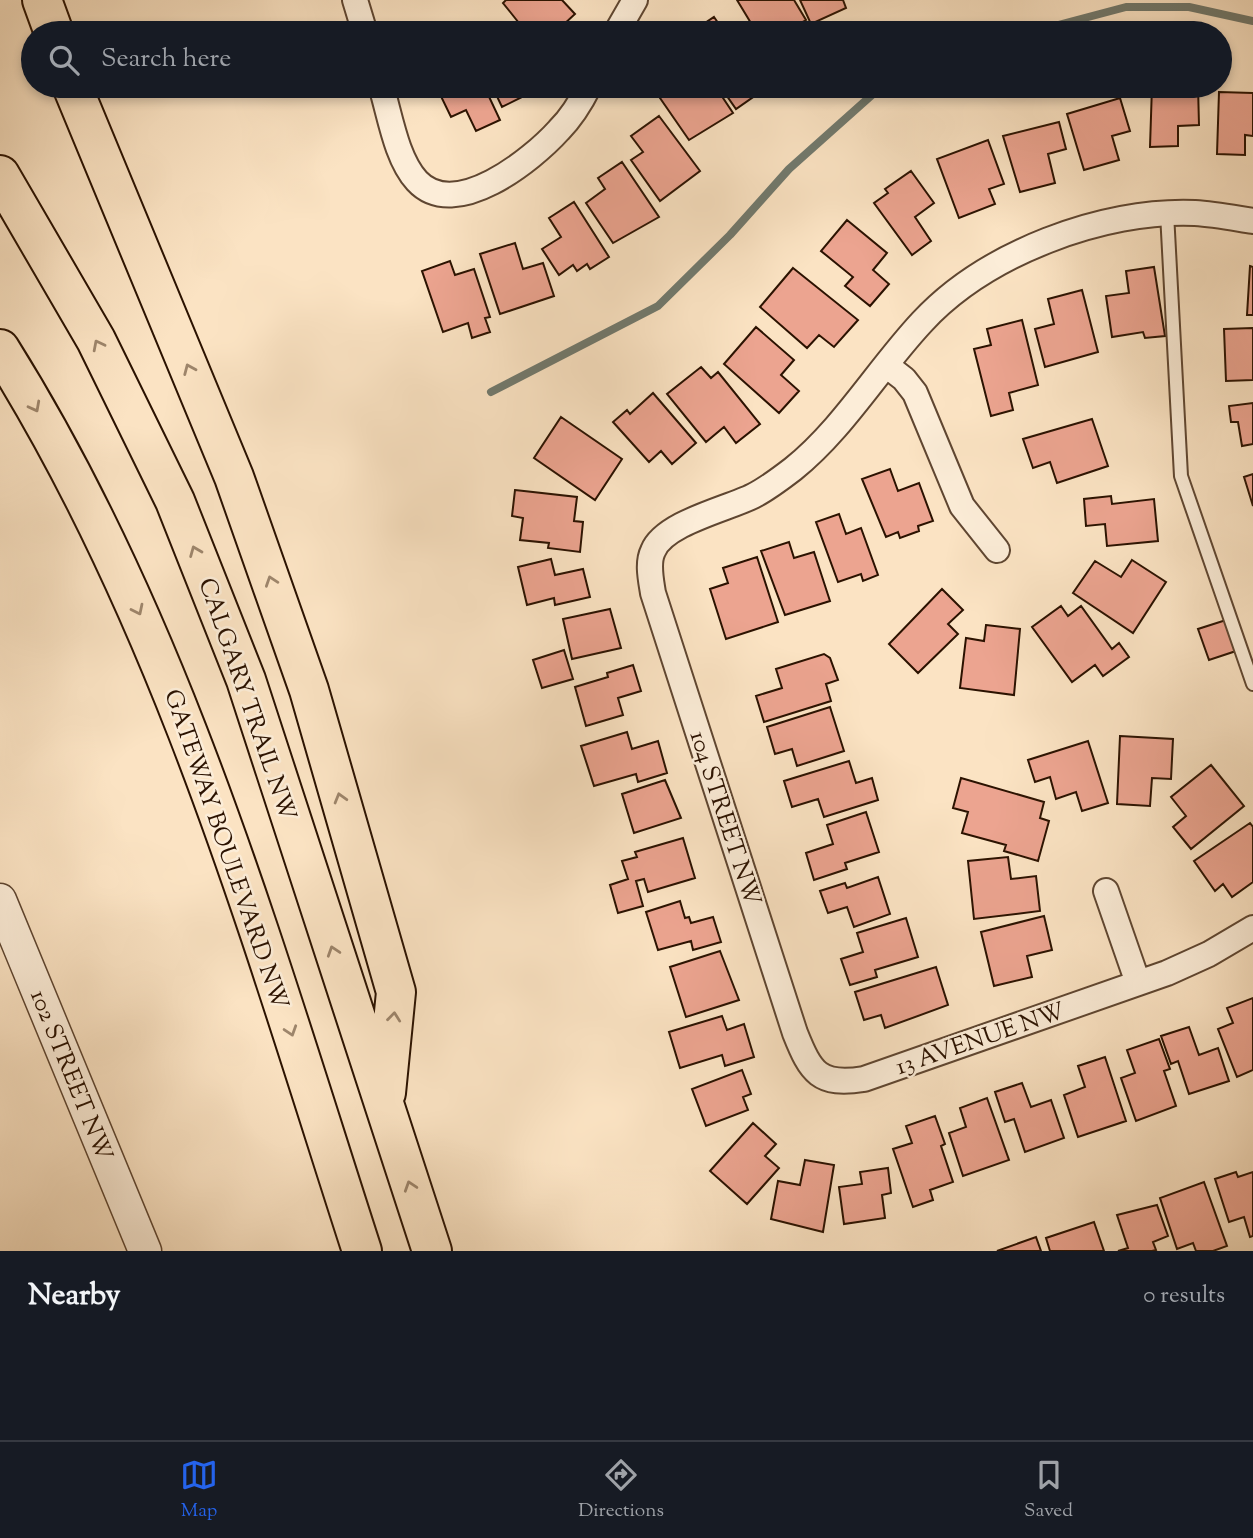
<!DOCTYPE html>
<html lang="en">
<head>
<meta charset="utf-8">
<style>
	:root { --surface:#171b24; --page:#242831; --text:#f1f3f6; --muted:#9ea1a6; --line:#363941; --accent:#2563eb }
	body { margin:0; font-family:"Sorts Mill Goudy",serif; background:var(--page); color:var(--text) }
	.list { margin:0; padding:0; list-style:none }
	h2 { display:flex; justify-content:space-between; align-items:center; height:91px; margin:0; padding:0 28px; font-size:30px }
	h2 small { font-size:23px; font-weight:400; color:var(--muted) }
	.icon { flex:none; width:38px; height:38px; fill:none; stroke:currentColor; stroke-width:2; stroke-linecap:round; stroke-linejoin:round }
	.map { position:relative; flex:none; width:1253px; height:1251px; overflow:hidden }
	.search { position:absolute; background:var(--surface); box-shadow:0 4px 10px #0003; left:21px; right:21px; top:21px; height:77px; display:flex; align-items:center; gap:18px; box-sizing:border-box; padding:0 24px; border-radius:38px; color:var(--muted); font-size:26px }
	.sheet { height:189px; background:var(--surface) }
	nav { display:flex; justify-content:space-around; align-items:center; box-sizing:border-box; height:98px; border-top:2px solid var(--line); background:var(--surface); font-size:19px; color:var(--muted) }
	nav a { display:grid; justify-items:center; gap:4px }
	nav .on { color:var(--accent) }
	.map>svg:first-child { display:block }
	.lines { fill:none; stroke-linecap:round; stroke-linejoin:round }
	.stream { stroke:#71796d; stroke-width:8 }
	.building { fill:#eca490; stroke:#2b1200; stroke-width:2 }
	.service-casing { stroke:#5f4631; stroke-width:16 }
	.minor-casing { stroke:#5f4631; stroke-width:28 }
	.tertiary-casing { stroke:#5f4631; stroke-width:35 }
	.motorway-casing { stroke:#2b1200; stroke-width:42 }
	.service { stroke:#fcedd8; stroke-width:12 }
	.minor { stroke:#fcedd8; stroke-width:24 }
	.tertiary { stroke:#fcedd8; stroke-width:32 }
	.motorway { stroke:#fbe3c3; stroke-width:38 }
	.oneway { stroke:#9d856b }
	.labels { text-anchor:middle; stroke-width:5; stroke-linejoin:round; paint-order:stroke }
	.street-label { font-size:24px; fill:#2b1200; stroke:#fcedd8 }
</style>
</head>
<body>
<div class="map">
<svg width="1253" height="1251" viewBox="0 0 1253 1251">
	<rect width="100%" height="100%" fill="#fbe3c3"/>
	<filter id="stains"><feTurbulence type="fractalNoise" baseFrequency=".00286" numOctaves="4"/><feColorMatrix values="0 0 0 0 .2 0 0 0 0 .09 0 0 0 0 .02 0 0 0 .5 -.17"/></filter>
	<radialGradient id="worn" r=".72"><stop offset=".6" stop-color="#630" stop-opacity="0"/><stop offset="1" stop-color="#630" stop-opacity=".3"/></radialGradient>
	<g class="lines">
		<!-- stream -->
		<path class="stream" d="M1028,33l98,-26h63l64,14
			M491,392l167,-86 72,-71 59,-66 93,-83"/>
	</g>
	<!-- building -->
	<path class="building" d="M506,0h56l13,14 -13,12 7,7h-42l-24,-30z
		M737,0h57l12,20 -12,7 3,6h-40z
		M800,0h43l3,8 -35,16z
		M714,17l11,16h-35z
		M436,86h48l16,34 -24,11 -10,-21 -15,7z
		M492,86h29l5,9 -24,12z
		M671,86h44l18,27 -44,27 -29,-42 13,-9z
		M720,86h49l-33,23z
		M1152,86h46l1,39 -21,1v20l-28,1z
		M1219,92l34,1v43l-8,-1v20l-28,-1z
		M1120,98l10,33 -18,5 7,24 -35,10 -17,-56z
		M659,116l41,55 -40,30 -29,-41 12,-8 -12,-16z
		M1059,122l7,27 -18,5 7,29 -35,9 -17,-56z
		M988,140l16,44 -15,5 6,15 -36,14 -22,-59z
		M622,162l37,55 -46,26 -27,-40 19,-14 -7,-11z
		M911,171l23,32 -19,14 16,24 -19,14 -38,-52 14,-10 -3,-4z
		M574,202l35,55 -19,12 -3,-5 -10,7 -4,-6 -14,10 -17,-26 19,-12 -12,-19z
		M847,220l40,33 -14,17 16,14 -19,22 -25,-20 8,-9 -32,-26z
		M515,243l8,26 20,-6 11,33 -54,18 -20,-60z
		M450,261l5,14 19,-6 16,48 -5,1 5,14 -18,6 -4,-15 -25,9 -21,-61z
		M1250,266l3,1v48h-6z
		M1154,267l11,69 -20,2 -2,-6 -31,5 -6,-41 23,-3 -3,-22z
		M793,268l65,52 -24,27 -15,-12 -12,13 -47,-41z
		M1082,290l16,62 -53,15 -10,-38 19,-5 -6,-25z
		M1022,320l16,65 -29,8 4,17 -22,6 -17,-67 17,-4 -4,-16z
		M756,327l38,33 -13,15 18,16 -20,22 -55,-49z
		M1253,328v52l-27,1 -2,-52z
		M701,367l10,11 7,-6 42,52 -24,19 -12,-16 -18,15 -39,-48z
		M653,393l43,50 -24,21 -11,-13 -12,11 -36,-40 14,-12 3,4z
		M1253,403v41l-11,2 -4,-24h-7l-2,-16z
		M561,417l61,42 -27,41 -61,-42z
		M1092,419l16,47 -51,17 -7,-21 -17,6 -10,-29z
		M890,469l8,22 21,-8 14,38 -15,5 1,5 -19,7 -2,-6 -12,5 -24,-58z
		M1253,474v32l-9,-29z
		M515,490l62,7 -3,24 9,1 -3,30 -32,-4 1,-5 -29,-3 3,-22 -11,-2z
		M1111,496l1,8 42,-5 4,42 -51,5 -2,-22 -19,2 -2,-27z
		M839,514l7,20 15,-6 17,47 -15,6 -2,-7 -23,8 -22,-60z
		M789,542l5,16 20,-6 16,49 -45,14 -24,-64z
		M757,557l21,65 -52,17 -16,-50 18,-6 -5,-15z
		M551,559l4,16 28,-6 7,28 -35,8 -1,-7 -27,7 -9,-38z
		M1132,560l34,22 -33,51 -60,-40 22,-32 26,16z
		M942,589l21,21 -15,14 10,10 -40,39 -29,-29z
		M1061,606l7,10 13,-10 31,43 7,-6 10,14 -26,19 -8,-11 -23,17 -40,-55z
		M610,609l11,39 -49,11 -9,-40z
		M1226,620l10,31 -27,9 -11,-31z
		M986,625l34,4 -6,66 -54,-7 6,-50 18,3z
		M564,650l9,29 -31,9 -9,-28z
		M824,654l6,4 8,22 -12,4 5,17 -67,21 -8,-26 26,-8 -6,-19z
		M633,665l8,26 -23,7 5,17 -37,11 -11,-39 33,-10 -1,-4z
		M830,707l14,44 -47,15 -5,-17 -17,5 -8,-27z
		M627,732l5,17 26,-8 9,32 -29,9 -2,-8 -42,12 -13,-40z
		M1120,736l53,3 -2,40 -19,-1 -2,28 -33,-2z
		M1088,741l20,62 -26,8 -6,-19 -20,7 -6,-22 -15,5 -7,-22z
		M849,761l7,22 16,-5 6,22 -54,17 -6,-18 -26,8 -8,-26z
		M1211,765l33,41 -53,43 -18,-22 13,-11 -15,-19z
		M961,778l83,24 -4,16 9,3 -11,40 -34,-10 2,-6 -44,-12 6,-21 -15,-4z
		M665,780l16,38 -47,15 -12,-39z
		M866,812l13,40 -34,11 2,6 -33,11 -8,-27 27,-9 -6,-19z
		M1250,823l3,4v55l-21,15 -9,-13 -8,7 -21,-30z
		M683,838l12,40 -47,14 -4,-13 -8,2 7,25 -25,7 -8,-28 18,-6 -6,-18 15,-4 -2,-5z
		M1008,857l3,22 25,-3 4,35 -66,8 -6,-58z
		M878,877l12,37 -36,13 -7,-20 -19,6 -8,-22 25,-8 2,5z
		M680,901l5,17 4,-1 2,6 22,-6 8,25 -28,8 -2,-9 -33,9 -12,-38z
		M1044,916l8,34 -25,6 5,21 -38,9 -13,-54z
		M906,918l12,39 -43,13 2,7 -27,8 -9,-26 22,-7 -6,-19z
		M720,951l19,49 -53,17 -16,-50z
		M936,967l12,38 -63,23 -4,-13 -17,5 -9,-28z
		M1253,998v72l-16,7 -19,-48 15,-6 -6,-15z
		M722,1016l5,14 17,-6 10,33 -29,9 -3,-11 -42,13 -11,-36z
		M1189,1027l10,28 19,-7 11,33 -40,13 -11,-33 -7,3 -10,-28z
		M1159,1039l11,30 -6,2 12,35 -40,15 -15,-43 14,-5 -8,-23z
		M1105,1057l21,64 -48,16 -14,-42 21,-8 -7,-21z
		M742,1070l9,24 -8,3 5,13 -42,16 -14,-37z
		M1022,1083l9,24 20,-7 13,38 -39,14 -11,-33 -9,3 -10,-30z
		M987,1098l22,62 -46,16 -14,-43 17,-6 -6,-19z
		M935,1116l10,28 -4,2 12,36 -23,8 3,10 -20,7 -20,-58 19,-6 -6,-17z
		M753,1123l23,21 -11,12 14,12 -32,36 -37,-33z
		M805,1160l29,5 -11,67 -52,-13 7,-38 22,4z
		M888,1168l3,25 -9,2 3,23 -41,6 -5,-37 23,-3 -2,-12z
		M1236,1172l2,5 15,-5v64l-3,1 -6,-20 -15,5 -14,-43z
		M1204,1182l23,64 -14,5h-17l-3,-8 -16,6 -17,-51z
		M1157,1205l11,31 -15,6 3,8 -4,1h-34l10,-3 -11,-33z
		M1094,1222l10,29h-54l-4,-13z
		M1036,1237l5,14h-44z"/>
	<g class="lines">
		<!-- service casing -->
		<g class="service-casing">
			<path id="service" d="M1167,213l14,263 72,208"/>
		</g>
		<!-- minor casing -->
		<g class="minor-casing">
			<path id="minor" d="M355,0l10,33
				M616,33l19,-33
				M381,86c9,29 15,72 36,95 38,41 115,-21 142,-51 13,-13 22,-28 30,-44
				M1253,221c-19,-3 -39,-7 -58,-8 -93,-4 -210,41 -273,109 -44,47 -79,107 -129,147 -13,10 -26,20 -40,27 -26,13 -89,27 -100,55 -6,12 -2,29 0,42l142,440c16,40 24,53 69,46l303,-106 42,-19 44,-26
				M886,365l18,14 11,14 47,113 35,44
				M1106,891l32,92"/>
		</g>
		<!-- tertiary casing -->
		<g class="tertiary-casing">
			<path id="tertiary" d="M0,900l145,351"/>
		</g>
		<!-- motorway casing -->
		<g class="motorway-casing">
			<path id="motorway" d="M42,0l12,33
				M72,86l162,391 75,213 87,302 -10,101
				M0,175l96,165 79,161 71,179 186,571
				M0,349c174,277 262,593 362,902"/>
		</g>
		<!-- service -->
		<use href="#service" class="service"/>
		<!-- minor -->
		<use href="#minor" class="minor"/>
		<!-- tertiary -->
		<use href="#tertiary" class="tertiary"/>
		<!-- motorway -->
		<use href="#motorway" class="motorway"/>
	</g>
	<!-- one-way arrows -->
	<defs><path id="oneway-chevron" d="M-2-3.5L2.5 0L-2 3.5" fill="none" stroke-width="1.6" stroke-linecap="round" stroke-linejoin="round" transform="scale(1.75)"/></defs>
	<g class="oneway">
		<use href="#oneway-chevron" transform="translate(98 345) rotate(-117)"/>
		<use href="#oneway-chevron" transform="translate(189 369) rotate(-113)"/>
		<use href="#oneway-chevron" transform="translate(35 407) rotate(62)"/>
		<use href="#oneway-chevron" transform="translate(195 551) rotate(-112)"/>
		<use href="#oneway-chevron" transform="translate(271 581) rotate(-109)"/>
		<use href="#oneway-chevron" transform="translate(138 610) rotate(64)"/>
		<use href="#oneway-chevron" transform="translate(340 798) rotate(-106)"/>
		<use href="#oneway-chevron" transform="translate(333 951) rotate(-108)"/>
		<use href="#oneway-chevron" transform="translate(394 1017) rotate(-84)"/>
		<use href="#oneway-chevron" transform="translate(291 1031) rotate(72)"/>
		<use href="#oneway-chevron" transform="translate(410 1186) rotate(-108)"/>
	</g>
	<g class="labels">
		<!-- street labels -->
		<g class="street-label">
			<text transform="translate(248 699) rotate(71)" y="8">CALGARY TRAIL NW</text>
			<text transform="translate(726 818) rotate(72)" y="8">104 STREET NW</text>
			<text transform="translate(227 849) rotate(71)" y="8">GATEWAY BOULEVARD NW</text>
			<text transform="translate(980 1038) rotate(-19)" y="8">13 AVENUE NW</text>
			<text transform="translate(72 1075) rotate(68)" y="8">102 STREET NW</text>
		</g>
	</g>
	<rect width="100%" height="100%" filter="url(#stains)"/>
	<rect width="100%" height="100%" fill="url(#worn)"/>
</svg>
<div class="search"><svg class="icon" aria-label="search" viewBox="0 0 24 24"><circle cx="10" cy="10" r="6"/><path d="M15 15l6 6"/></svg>Search here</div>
</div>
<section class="sheet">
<h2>Nearby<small>0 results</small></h2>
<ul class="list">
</ul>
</section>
<nav>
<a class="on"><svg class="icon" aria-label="map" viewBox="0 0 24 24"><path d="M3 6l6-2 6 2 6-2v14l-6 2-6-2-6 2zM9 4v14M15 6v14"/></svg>Map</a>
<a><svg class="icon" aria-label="directions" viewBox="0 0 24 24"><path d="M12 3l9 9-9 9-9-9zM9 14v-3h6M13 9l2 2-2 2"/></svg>Directions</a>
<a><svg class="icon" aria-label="saved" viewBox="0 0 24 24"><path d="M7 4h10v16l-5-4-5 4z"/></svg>Saved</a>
</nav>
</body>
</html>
